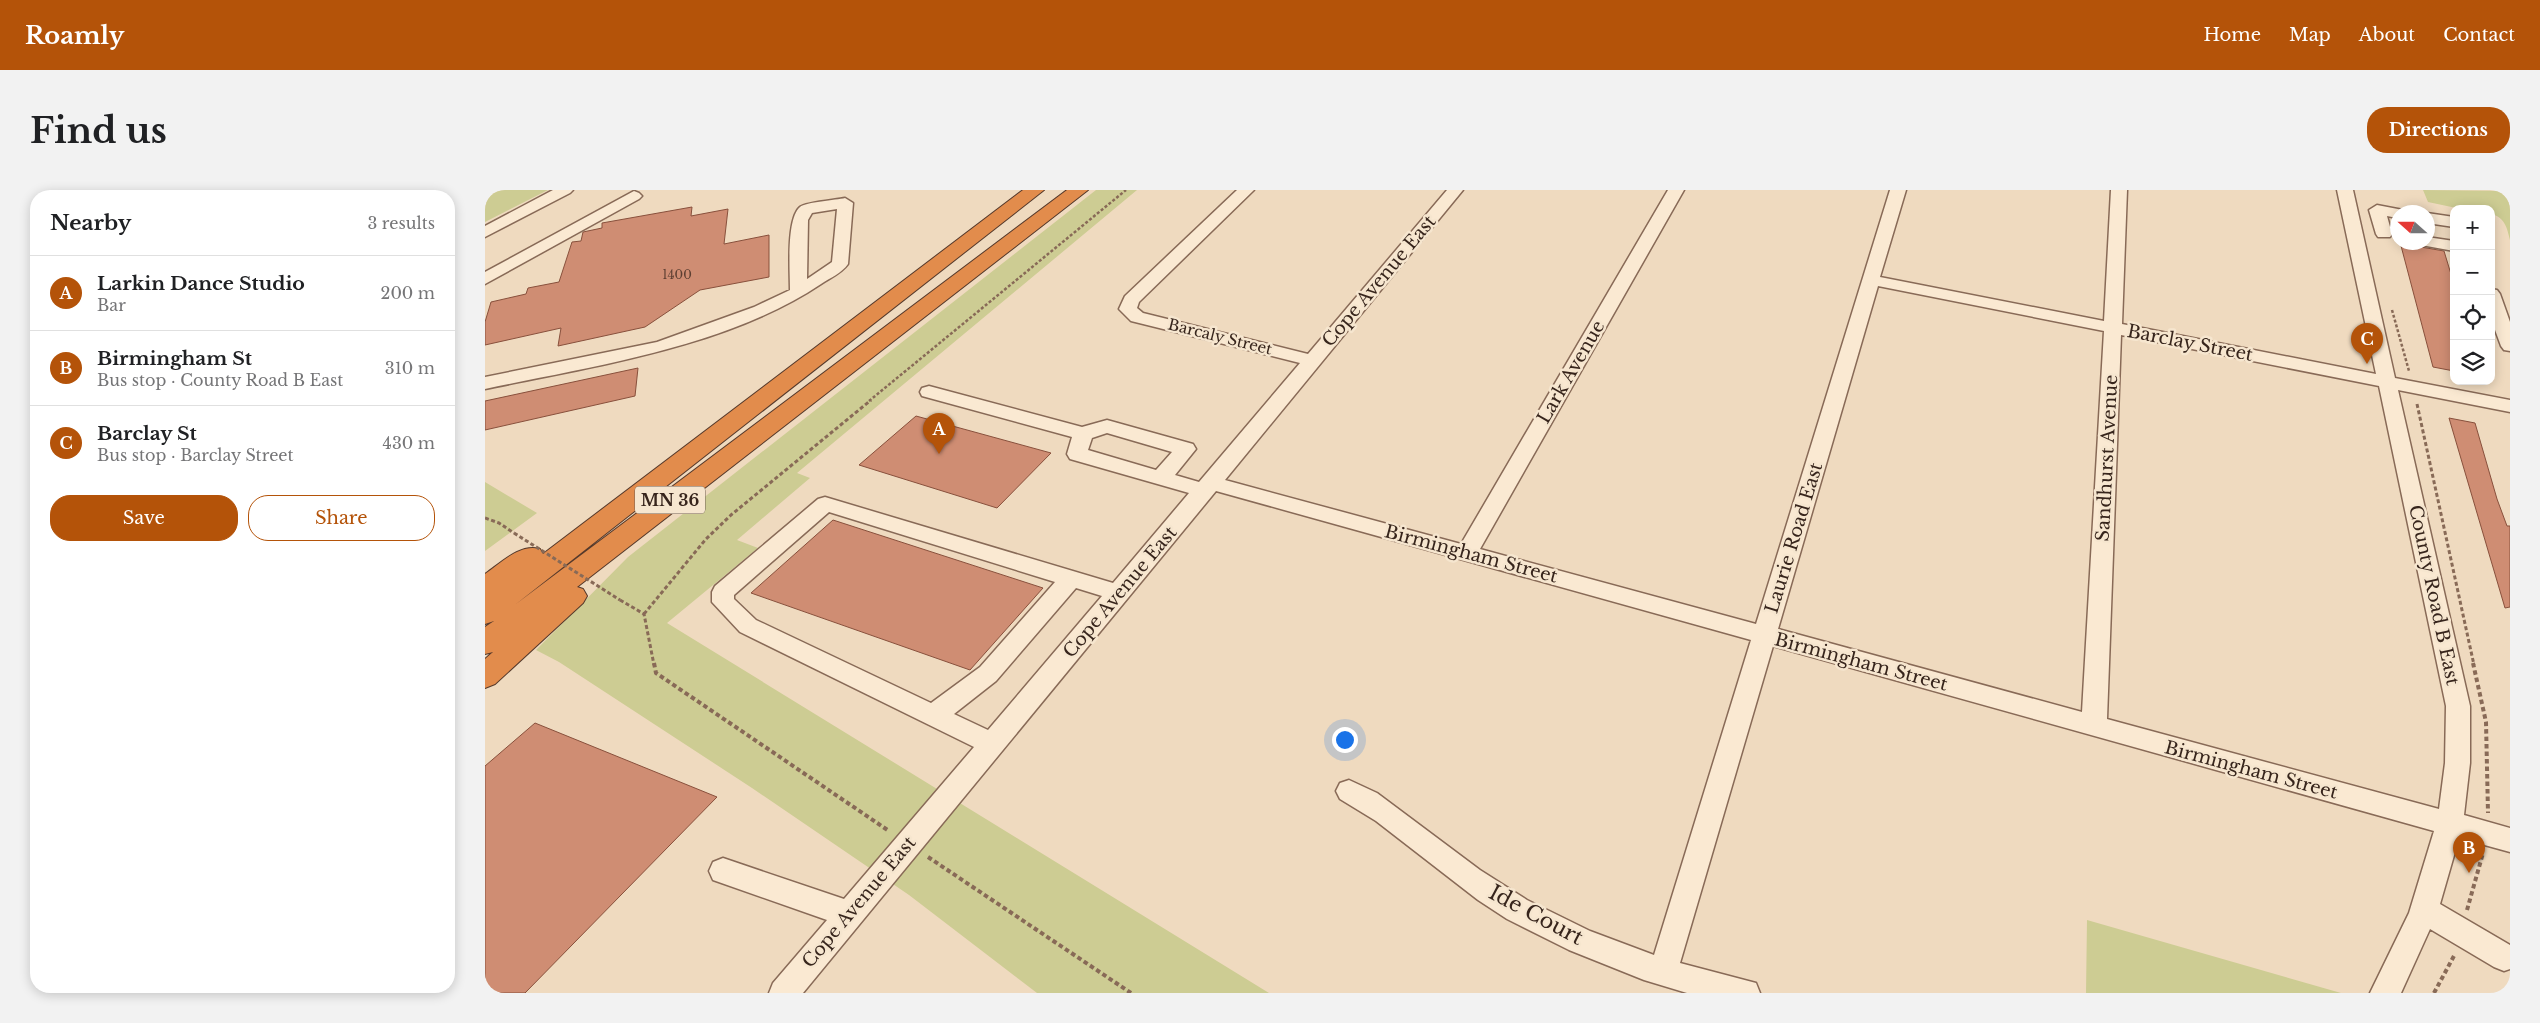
<!DOCTYPE html>
<html lang="en">
<head>
<meta charset="utf-8">
<style>
	:root { --surface:#fff; --page:#f2f2f2; --text:#202124; --muted:#757577; --line:#e0e0e0; --accent:#b45309 }
	body { margin:0; font-family:"Libre Baskerville",serif; background:var(--page); color:var(--text) }
	.controls { position:absolute; right:15px; top:15px; display:grid; overflow:hidden; border-radius:10px; box-shadow:0 2px 12px #0003 }
	.controls button { width:45px; height:45px; display:grid; place-items:center; padding:0; border:0; border-bottom:1px solid var(--line); background:var(--surface); color:var(--text); font:25px sans-serif }
	.compass { position:absolute; left:1905px; top:15px; width:45px; height:45px; border-radius:50%; background:var(--surface); box-shadow:0 2px 12px #0003; rotate:291deg }
	.you { position:absolute; left:859px; top:549px; width:18px; height:18px; margin:-12px; border:4px solid #fff; border-radius:50%; background:#1a73e8; box-shadow:0 0 0 8px #1a73e833 }
	.badge { display:grid; place-items:center; width:32px; height:32px; border-radius:50%; background:var(--accent); color:#fff; font-size:16px; font-weight:700 }
	.pin { position:absolute; translate:-50% -41px; filter:drop-shadow(0 1px 2px #0008) }
	.pin::after { content:''; position:absolute; top:26px; width:18px; height:15px; background:inherit; clip-path:polygon(0 0,100% 0,50% 100%) }
	.list { margin:0; padding:0; list-style:none }
	h2 { display:flex; justify-content:space-between; align-items:center; height:65px; margin:0; padding:0 20px; font-size:21px }
	h2 small { font-size:16px; font-weight:400; color:var(--muted) }
	.list li { display:grid; grid-template-columns:32px 1fr auto; gap:15px; align-items:center; box-sizing:border-box; height:75px; padding:0 20px; border-top:1px solid var(--line) }
	.list b { display:block; font-size:19px; white-space:nowrap }
	.list p { margin:0; font-size:16px; white-space:nowrap; color:var(--muted) }
	.list em { font-size:16px; font-style:normal; color:var(--muted) }
	.actions { display:flex; gap:10px; padding:15px 20px }
	.actions a { flex:1; padding:11px 0; border:1px solid var(--accent); border-radius:20px; text-align:center; font-size:18px; color:var(--accent) }
	.actions .main { background:var(--accent); color:#fff }
	.icon { flex:none; width:28px; height:28px; fill:none; stroke:currentColor; stroke-width:2; stroke-linecap:round; stroke-linejoin:round }
	.map { position:relative; flex:none; width:2025px; height:803px; overflow:hidden; border-radius:20px }
	header { display:flex; align-items:center; gap:30px; box-sizing:border-box; height:70px; padding:0 25px; background:var(--accent); color:#fff }
	header strong { font-size:24px }
	nav { display:flex; gap:28px; margin-inline-start:auto; font-size:18px }
	.intro { display:flex; align-items:center; justify-content:space-between; box-sizing:border-box; height:120px; padding:0 30px }
	h1 { margin:0; font-size:35px }
	.button { padding:12px 22px; border-radius:20px; background:var(--accent); color:#fff; font-size:18px; font-weight:700 }
	main { display:flex; gap:30px; padding:0 30px }
	aside { flex:1; background:var(--surface); border-radius:20px; box-shadow:0 2px 12px #0003 }
	.map>svg:first-child { display:block }
	.green { fill:#cdcc93 }
	.building { fill:#cf8d73; stroke:#88503c }
	.lines { fill:none; stroke-linecap:round; stroke-linejoin:round }
	.minor-casing { stroke:#886a57; stroke-width:3 }
	.highway-casing { stroke:#55392b; stroke-width:2 }
	.path-far2 { stroke:#886a57; stroke-width:2.5; stroke-dasharray:3 2; stroke-linecap:butt }
	.path-far1 { stroke:#886a57; stroke-width:3; stroke-dasharray:4 2.5; stroke-linecap:butt }
	.path { stroke:#886a57; stroke-width:4; stroke-dasharray:4.5 3; stroke-linecap:butt }
	.minor { fill:#fae9d2; fill-rule:evenodd }
	.highway { fill:#e28c4c; fill-rule:evenodd }
	.path-bridge { stroke:#886a57; stroke-width:3; stroke-dasharray:4 2.5; stroke-linecap:butt }
	.labels { text-anchor:middle; stroke-width:5; stroke-linejoin:round; paint-order:stroke }
	.far-number-label { font-size:12px; fill:#5d3f32 }
	.far-street-label { font-size:15px; fill:#37251c; stroke:#f6e6cf }
	.shield { fill:#f6e6cf; stroke:#705f52; stroke-width:1 }
	.shield-label { font-size:16px; font-weight:bold; fill:#37251c }
	.street-label { font-size:18px; fill:#37251c; stroke:#f6e6cf }
	.near-street-label { font-size:21px; fill:#37251c; stroke:#f6e6cf }
</style>
</head>
<body>
<header>
<strong>Roamly</strong>
<nav><a>Home</a><a>Map</a><a>About</a><a>Contact</a></nav>
</header>
<div class="intro"><h1>Find us</h1><a class="button">Directions</a></div>
<main>
<aside>
<h2>Nearby<small>3 results</small></h2>
<ul class="list">
<li><span class="badge">A</span><div><b>Larkin Dance Studio</b><p>Bar</p></div><em>200 m</em></li>
<li><span class="badge">B</span><div><b>Birmingham St</b><p>Bus stop · County Road B East</p></div><em>310 m</em></li>
<li><span class="badge">C</span><div><b>Barclay St</b><p>Bus stop · Barclay Street</p></div><em>430 m</em></li>
</ul>
<div class="actions"><a class="main">Save</a><a>Share</a></div>
</aside>
<div class="map">
<svg width="2025" height="803" viewBox="0 0 2025 803">
	<rect width="100%" height="100%" fill="#efdabf"/>
	<!-- green -->
	<path class="green" d="M0,0h63l-63,32z
		M611,0h41l-340,283 13,5 -73,62 21,8 -91,75 602,370h-232l-128,-98 -157,-107 -193,-126 -23,-12 92,-93z
		M1938,0l87,1v49c-3,-12 -5,-23 -19,-26v-5h-30l-33,-7z
		M0,292l52,31 -52,38z
		M1602,730l254,73h-255z"/>
	<!-- building -->
	<path class="building" d="M207,17l-1,9 37,-7 -4,35 45,-9v42l-69,13 -55,37 -87,19 3,-18 -76,17v-23l6,-20 35,-8 2,-6 31,-6 13,-40 9,-1 2,-9 19,-4v-5z
		M1915,52h17l4,5 23,4 10,33v87l-21,-4z
		M153,178l-3,28 -150,34v-29z
		M431,226l135,37 -54,55 -138,-43z
		M1964,228l26,5 22,76 10,27h3v81l-5,1z
		M348,330l210,68 -73,82 -219,-77z
		M50,533l182,74 -192,196h-40v-227z"/>
	<g class="lines">
		<!-- minor casing -->
		<g class="minor-casing">
			<path id="minor" d="M68,0h20l-3,3 -85,44v-11z
				M752,0h17l-115,112 -2,6 6,5 165,41 139,-164h16l-238,290 236,64 207,-354h16l-204,359 276,75 134,-434h16l-26,87 224,44 7,-131h16l-5,134 254,50 -39,-184h16l42,188 115,22v12l-112,-22 72,316v57l-6,52 46,13v24l-51,-14 -19,66 70,41v24l-6,2 -10,-4 -64,-38 -29,64h-31l39,-80 25,-82 -661,-185 -93,317 76,20 4,10h-73l-43,-13 -75,-30 -62,-31 -29,-19 -102,-79 -36,-22 -4,-8 4,-8 9,-3 28,13 103,77 47,30 63,31 64,24 97,-315 -535,-149 -413,502h-34l4,-10 54,-63 -114,-40 -4,-9 4,-9 10,-4 121,41 130,-152 -234,-115 -28,-30v-10l3,-6 103,-87 7,-2 288,86 76,-90 -119,-34 -3,-5 5,-17 -150,-41 -2,-4 2,-4 7,-2 153,41 25,-7 86,24 3,5 -21,26 24,7 101,-119 -169,-42 -12,-12 6,-13zM1393,96l226,45 -22,381 -304,-83zM1636,145l258,51 67,320 -1,57 -6,46 -332,-90zM622,243l65,19 -16,18 -68,-20 4,-12zM344,322l226,70 -75,85 -49,36 -175,-83 -22,-21v-4zM591,398l26,8 -114,134 -34,-16 42,-33z
				M149,1l5,2 3,3 -3,3 -154,85v-12z
				M360,8l8,5 -5,61c-6,9 -18,14 -27,20 -94,63 -227,82 -336,105v-12l172,-35 97,-35 36,-17c0,-19 -4,-71 10,-83 6,-5 36,-7 45,-9zM352,19l-5,53 -25,17 1,-59 4,-7z
				M1892,15l26,5 1,2h-7v6l-10,-2 5,18 -2,3h-12l-2,-3 -7,-24z
				M1942,23l27,4v10l-27,-4z
				M1942,47l27,4v10l-33,-6 -2,-3h8z
				M2006,99l6,1 3,4 10,28v29l-6,-1 -3,-4 -10,-27z"/>
		</g>
		<!-- highway casing -->
		<g class="highway-casing">
			<path id="highway" d="M538,0h21l-528,414 551,-414h21l-511,397 6,2 4,7 -4,7 -88,81 -10,4v-29l8,-7 -8,2v-27l9,-6 -9,3v-50c16,-11 35,-31 55,-25l3,5z"/>
		</g>
		<!-- path-far2 -->
		<path class="path-far2" d="M1907,120l17,61
			M384,211l257,-211"/>
		<!-- path-far1 -->
		<path class="path-far1" d="M1932,214l57,261
			M0,328l14,5 15,10
			M135,410l24,14 10,51
			M159,424l62,-75 25,-24 140,-115"/>
		<!-- path -->
		<path class="path" d="M169,473l2,10 233,158
			M1988,473l13,59 2,91
			M443,667l203,136
			M1982,720l16,-57
			M1949,803l21,-39"/>
		<!-- minor -->
		<use href="#minor" class="minor"/>
		<!-- highway -->
		<use href="#highway" class="highway"/>
		<!-- path-bridge -->
		<path class="path-bridge" d="M29,343l106,67"/>
	</g>
	<g class="labels">
		<!-- far-number labels -->
		<g class="far-number-label">
			<text x="192" y="89">1400</text>
		</g>
		<!-- far-street labels -->
		<g class="far-street-label">
			<text transform="translate(735 147) rotate(14)" y="5">Barcaly Street</text>
		</g>
		<!-- shield labels -->
		<rect class="shield" x="150" y="296.5" width="70" height="27" rx="4"/>
		<g class="shield-label">
			<text x="185" y="316">MN 36</text>
		</g>
		<!-- street labels -->
		<g class="street-label">
			<text transform="translate(894 91) rotate(-50)" y="6">Cope Avenue East</text>
			<text transform="translate(1705 153) rotate(11)" y="6">Barclay Street</text>
			<text transform="translate(1086 182) rotate(-60)" y="6">Lark Avenue</text>
			<text transform="translate(1622 268) rotate(-87)" y="6">Sandhurst Avenue</text>
			<text transform="translate(1309 348) rotate(-73)" y="6">Laurie Road East</text>
			<text transform="translate(986 364) rotate(15)" y="6">Birmingham Street</text>
			<text transform="translate(635 402) rotate(-50)" y="6">Cope Avenue East</text>
			<text transform="translate(1949 405) rotate(78)" y="6">County Road B East</text>
			<text transform="translate(1376 472) rotate(15)" y="6">Birmingham Street</text>
			<text transform="translate(1766 580) rotate(15)" y="6">Birmingham Street</text>
			<text transform="translate(374 712) rotate(-50)" y="6">Cope Avenue East</text>
		</g>
		<!-- near-street labels -->
		<g class="near-street-label">
			<text transform="translate(1051 725) rotate(28)" y="7">Ide Court</text>
		</g>
	</g>
</svg>
<div class="controls">
<button>+</button>
<button>−</button>
<button><svg class="icon" aria-label="locate" viewBox="0 0 24 24"><circle cx="12" cy="12" r="6"/><path d="M12 2v4M12 18v4M2 12h4M18 12h4"/></svg></button>
<button><svg class="icon" aria-label="layers" viewBox="0 0 24 24"><path d="M12 4l9 5-9 5-9-5zM3 14l9 5 9-5"/></svg></button>
</div>
<svg class="compass" viewBox="-18 -18 36 36"><path d="M0-13l5 13h-10z" fill="#e53935"/><path d="M0 13l5-13h-10z" fill="#757577"/></svg>
<div class="you"></div>
<div class="pin badge" style="left:454px;top:264px">A</div>
<div class="pin badge" style="left:1984px;top:683px">B</div>
<div class="pin badge" style="left:1882px;top:174px">C</div>
</div>
</main>
</body>
</html>
